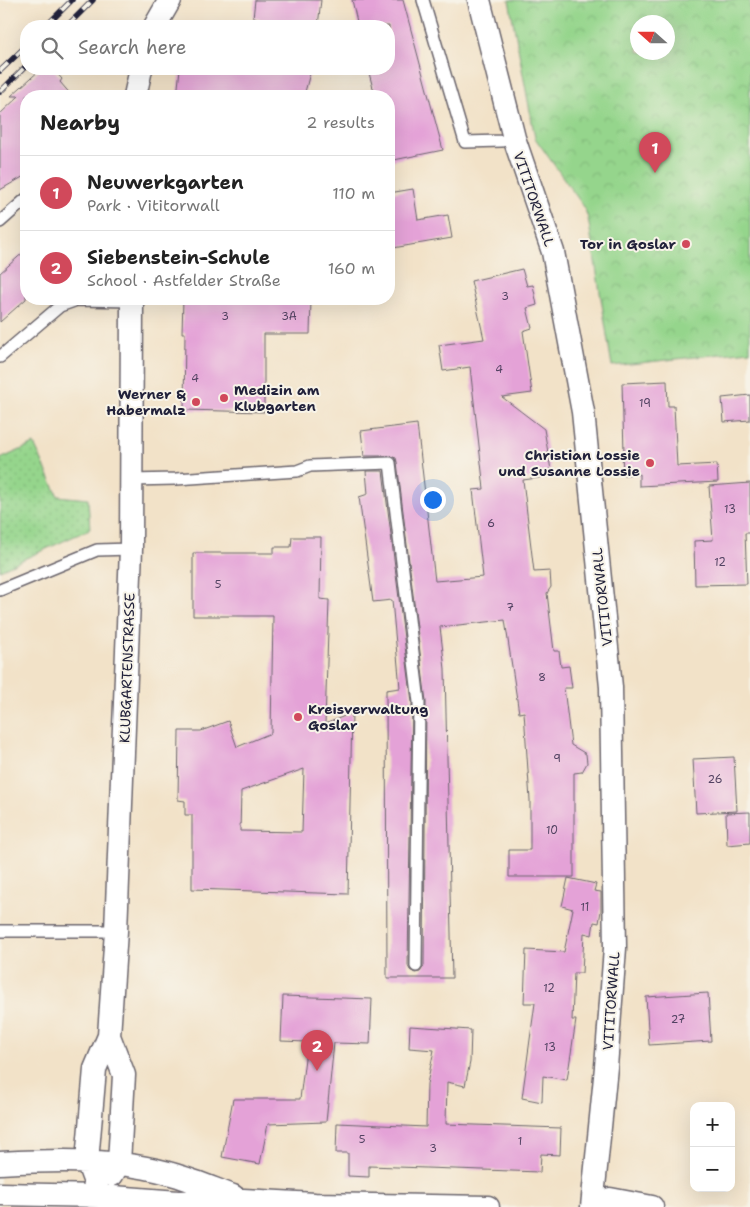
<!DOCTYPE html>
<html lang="en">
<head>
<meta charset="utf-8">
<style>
	:root { --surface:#fff; --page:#f2f2f2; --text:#222; --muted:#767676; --line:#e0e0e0; --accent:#d1495b }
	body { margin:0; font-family:"Shantell Sans",sans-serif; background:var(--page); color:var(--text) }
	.controls { position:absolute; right:15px; bottom:15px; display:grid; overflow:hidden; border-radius:10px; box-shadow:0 5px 20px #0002 }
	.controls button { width:45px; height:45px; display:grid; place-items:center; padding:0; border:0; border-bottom:1px solid var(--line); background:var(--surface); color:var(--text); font:25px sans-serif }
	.compass { position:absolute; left:630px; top:15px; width:45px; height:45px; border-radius:50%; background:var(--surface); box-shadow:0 5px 20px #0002; rotate:291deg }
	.you { position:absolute; left:432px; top:499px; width:18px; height:18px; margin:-12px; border:4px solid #fff; border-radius:50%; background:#1a73e8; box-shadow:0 0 0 8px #1a73e833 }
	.badge { display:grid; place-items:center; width:32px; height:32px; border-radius:50%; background:var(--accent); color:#fff; font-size:16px; font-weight:700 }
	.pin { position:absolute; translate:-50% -41px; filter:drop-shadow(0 1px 2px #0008) }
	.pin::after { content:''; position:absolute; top:26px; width:18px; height:15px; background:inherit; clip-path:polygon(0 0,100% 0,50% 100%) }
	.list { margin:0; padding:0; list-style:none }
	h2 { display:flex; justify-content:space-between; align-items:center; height:65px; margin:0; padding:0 20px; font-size:21px }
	h2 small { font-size:16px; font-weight:400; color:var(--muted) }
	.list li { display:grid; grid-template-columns:32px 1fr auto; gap:15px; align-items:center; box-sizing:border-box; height:75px; padding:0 20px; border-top:1px solid var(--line) }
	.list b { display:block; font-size:19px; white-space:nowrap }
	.list p { margin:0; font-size:16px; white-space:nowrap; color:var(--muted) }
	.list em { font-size:16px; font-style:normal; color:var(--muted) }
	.icon { flex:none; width:28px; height:28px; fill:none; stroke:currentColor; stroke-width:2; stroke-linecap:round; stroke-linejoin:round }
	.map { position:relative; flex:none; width:750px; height:1207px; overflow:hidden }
	.search { position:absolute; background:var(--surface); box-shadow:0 5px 20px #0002; left:20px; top:20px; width:375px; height:55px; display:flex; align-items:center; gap:12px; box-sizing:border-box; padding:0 18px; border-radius:20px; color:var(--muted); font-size:19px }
	.panel { position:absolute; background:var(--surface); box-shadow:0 5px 20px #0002; left:20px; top:90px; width:375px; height:215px; border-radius:20px }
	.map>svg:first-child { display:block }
	.grass { fill:url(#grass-dots); stroke:#5c7c64 }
	.park { fill:url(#park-crowns); stroke:#5c7c64; fill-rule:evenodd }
	.building { fill:#e4a2d7; fill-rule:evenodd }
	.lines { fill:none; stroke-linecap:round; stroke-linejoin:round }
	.service-casing { stroke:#6b656c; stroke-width:14 }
	.minor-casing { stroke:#6b656c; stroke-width:25 }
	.service { stroke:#fff; stroke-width:11 }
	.minor { stroke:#fff; stroke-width:22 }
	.rail-casing { stroke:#22223b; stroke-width:5.5 }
	.rail { stroke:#f7f3e8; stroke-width:4; stroke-dasharray:11; stroke-linecap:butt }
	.poi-dot { fill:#d1495b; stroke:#f7f3e8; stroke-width:2 }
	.labels { text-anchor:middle; stroke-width:4; stroke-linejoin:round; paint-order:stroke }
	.number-label { font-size:11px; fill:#524262 }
	.street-label { font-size:14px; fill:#22223b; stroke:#f7f3e8 }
	.poi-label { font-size:14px; font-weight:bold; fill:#22223b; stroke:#f7f3e8; text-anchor:end }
</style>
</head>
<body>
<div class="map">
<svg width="750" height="1207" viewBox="0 0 750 1207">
	<defs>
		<pattern id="grass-dots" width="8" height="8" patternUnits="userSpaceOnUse" patternTransform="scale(1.25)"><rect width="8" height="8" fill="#95d58c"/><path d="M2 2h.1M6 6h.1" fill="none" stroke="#80b77a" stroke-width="1.8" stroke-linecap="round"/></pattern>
		<pattern id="park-crowns" width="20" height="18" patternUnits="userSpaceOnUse" patternTransform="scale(1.25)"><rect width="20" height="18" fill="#95d58c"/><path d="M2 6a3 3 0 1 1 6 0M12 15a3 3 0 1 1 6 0" fill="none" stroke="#80b77a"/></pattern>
	</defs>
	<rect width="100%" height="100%" fill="#f7f3e8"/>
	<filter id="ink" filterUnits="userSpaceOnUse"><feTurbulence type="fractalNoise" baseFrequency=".02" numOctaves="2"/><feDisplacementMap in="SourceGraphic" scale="10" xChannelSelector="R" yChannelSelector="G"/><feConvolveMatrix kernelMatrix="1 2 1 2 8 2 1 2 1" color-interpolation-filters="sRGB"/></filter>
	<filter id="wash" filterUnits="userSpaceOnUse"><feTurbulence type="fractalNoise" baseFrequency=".0096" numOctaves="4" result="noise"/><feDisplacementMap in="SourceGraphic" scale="20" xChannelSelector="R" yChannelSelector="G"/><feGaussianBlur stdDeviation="1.12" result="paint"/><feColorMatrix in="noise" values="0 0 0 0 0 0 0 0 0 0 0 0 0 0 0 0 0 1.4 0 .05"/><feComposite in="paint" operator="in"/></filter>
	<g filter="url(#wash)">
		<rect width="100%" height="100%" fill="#f2e2c8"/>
		<!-- grass -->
		<path class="grass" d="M34,444l24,52 30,3 2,30 -90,41v-111z"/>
		<!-- park -->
		<path class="park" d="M509,0h241v351l-138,15 -24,-148 -4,-11 -49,-69zM638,22h30v30h-30z"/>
		<g id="blocks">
			<!-- building -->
			<path class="building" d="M255,0h66l-3,26h-31v-4l-34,-4z
				M352,0h51l40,150 -54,11v-65h-14l-7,-27h21v-43h-31z
				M41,69h12l9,10 -2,3 12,14h-46v79l-26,15v-76l19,-18h-8z
				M180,69h131l-7,27h-127z
				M413,189l5,31 30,-5 4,23 -59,10 -4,-23v-32z
				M26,250v49l-26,23v-49z
				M522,269l5,17 6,-1 4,20 -10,3 5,20 -9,3 9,62 -30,4 42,32 8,47 -29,4 11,92 16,-1 1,16 -4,6 7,58h5l2,16 8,-1 3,22h-8l7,57 15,9 1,9 -5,9 -8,1v104h-65v-27h21v-50l-6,-88 -5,1 -14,-93 -65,7 5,42 7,309h-65l-1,-288 14,-2 -8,-88 -19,2 -14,-105 9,-3 -2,-23h17l29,231 -4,264 2,4 5,3 5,-1 4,-6 2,-264 -29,-240 -1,-4 -6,-2h-26l-3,-25 56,-7 18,157 48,-4 -10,-87 11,-1 -14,-122 -27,4 -4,-26 45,-6 -13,-58z
				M183,299h128l-1,35h-46v78l-80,-2 1,-77h-3z
				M667,381l1,25h6l3,60 40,-2 1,18 -79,4v-12l-16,1 -1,-23h2l-2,-69z
				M750,395v25l-26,2 -2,-24z
				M750,483v50h-5l2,51 -52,1 -1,-44 19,-1 -4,-54z
				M292,537h29l-1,62 9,1 -4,124 27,-11 -4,181 -156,-5v-74h-7v-14l-7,-1 1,-69h22l27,-10 9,26 34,-14 2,-117h-80v-63h81v-6h17zM304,769l-2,63 -62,-1 1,-40z
				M734,757l3,54 -41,2 -3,-54z
				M750,812v31l-23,2 -1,-32z
				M568,878l28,6 -2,7 7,1v19l-2,12 -5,-1 -2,13 -8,-2 -2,40h-8l-2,47h4l-9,60 -24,-4 -1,26 -20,-4 13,-95h-11l2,-53 38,2 9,-43 -11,-3z
				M708,993l3,48 -62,4 -3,-48z
				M283,996l89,3 -2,45 -36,-1 -8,79 -58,2 -8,40 -38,-7 11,-58h67l7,-57 -26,-1z
				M410,1026l61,4 -1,32 -5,24 -18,-4 -1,42 115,4 -1,27 -19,-1 -1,18 -171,-6v11l-21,-1v-23h-12l1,-30 89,4 1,-43 7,-34 -25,-2z"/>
		</g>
	</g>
	<g filter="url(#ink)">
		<use href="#blocks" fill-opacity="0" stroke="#6b656c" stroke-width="1"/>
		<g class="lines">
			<!-- service casing -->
			<g class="service-casing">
				<path id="service" d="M423,0l42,142 37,-1 12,-3
					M0,222l26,-23
					M0,357l60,-51 17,-6 55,1
					M131,480l45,-1 121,-8 13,-5 80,-3 29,239 -3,264
					M0,590l97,-40 34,-1
					M0,931h116"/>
			</g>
			<!-- minor casing -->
			<g class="minor-casing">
				<path id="minor" d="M479,0l35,138 39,114 30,160 28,275 4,261 -9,119 -14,140
					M155,26l15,-26
					M135,96l6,-27
					M109,1036l15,39 -5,88 -7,12
					M0,1163c58,-3 119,-5 175,12 20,6 39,14 58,21
					M0,1194l100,2 78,6 65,-2 72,4 173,3
					M99,1207l1,-11 -13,-35 8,-92 14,-33 7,-105 15,-382 1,-250
					M597,1207l13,-8 42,8"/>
			</g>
			<!-- service -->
			<use href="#service" class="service"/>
			<!-- minor -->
			<use href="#minor" class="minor"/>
			<!-- rail casing -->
			<g class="rail-casing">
				<path id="rail" d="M46,26l26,-26
					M67,26l26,-26
					M0,71l26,-25
					M0,92l26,-26"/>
			</g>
			<!-- rail -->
			<use href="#rail" class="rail"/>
		</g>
	</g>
	<!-- markers -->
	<g class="poi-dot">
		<circle cx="686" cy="244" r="5"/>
		<circle cx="224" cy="398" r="5"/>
		<circle cx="196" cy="402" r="5"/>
		<circle cx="650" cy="463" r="5"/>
		<circle cx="298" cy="717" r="5"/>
	</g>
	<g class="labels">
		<!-- number labels -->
		<g class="number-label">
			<text x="505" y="300">3</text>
			<text x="225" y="320">3</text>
			<text x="289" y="320">3A</text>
			<text x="499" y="373">4</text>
			<text x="195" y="382">4</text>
			<text x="645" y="407">19</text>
			<text x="730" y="513">13</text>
			<text x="491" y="527">6</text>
			<text x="720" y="566">12</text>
			<text x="218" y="588">5</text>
			<text x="510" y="611">7</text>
			<text x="542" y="681">8</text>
			<text x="557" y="762">9</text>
			<text x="715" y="783">26</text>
			<text x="552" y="834">10</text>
			<text x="585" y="911">11</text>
			<text x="549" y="992">12</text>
			<text x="678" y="1023">27</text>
			<text x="550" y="1051">13</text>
			<text x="362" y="1143">5</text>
			<text x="520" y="1145">1</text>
			<text x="433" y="1152">3</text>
		</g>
		<!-- street labels -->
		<g class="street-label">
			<text transform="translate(534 199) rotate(71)" y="5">VITITORWALL</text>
			<text transform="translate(602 597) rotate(-96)" y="5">VITITORWALL</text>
			<text transform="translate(127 668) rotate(-88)" y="5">KLUBGARTENSTRASSE</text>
			<text transform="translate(611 1001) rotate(-86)" y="5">VITITORWALL</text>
		</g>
		<!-- poi labels -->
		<g class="poi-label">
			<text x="676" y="249">Tor in Goslar</text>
			<text x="234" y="395" text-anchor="start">Medizin am<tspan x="234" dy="16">Klubgarten</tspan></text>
			<text x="186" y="399">Werner &amp;<tspan x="186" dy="16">Habermalz</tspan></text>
			<text x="640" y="460">Christian Lossie<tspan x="640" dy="16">und Susanne Lossie</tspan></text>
			<text x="308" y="714" text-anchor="start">Kreisverwaltung<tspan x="308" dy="16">Goslar</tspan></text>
		</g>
	</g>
</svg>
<div class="controls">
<button>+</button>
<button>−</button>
</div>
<svg class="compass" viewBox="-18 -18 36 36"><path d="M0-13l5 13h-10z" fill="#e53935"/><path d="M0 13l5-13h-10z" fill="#767676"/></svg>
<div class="you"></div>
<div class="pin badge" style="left:655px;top:173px">1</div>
<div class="pin badge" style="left:317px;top:1071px">2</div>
<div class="search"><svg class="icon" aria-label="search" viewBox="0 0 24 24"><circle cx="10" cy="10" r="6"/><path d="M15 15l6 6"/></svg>Search here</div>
<section class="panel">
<h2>Nearby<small>2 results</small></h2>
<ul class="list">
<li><span class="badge">1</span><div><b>Neuwerkgarten</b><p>Park · Vititorwall</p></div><em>110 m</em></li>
<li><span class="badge">2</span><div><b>Siebenstein-Schule</b><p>School · Astfelder Straße</p></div><em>160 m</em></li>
</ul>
</section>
</div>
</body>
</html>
